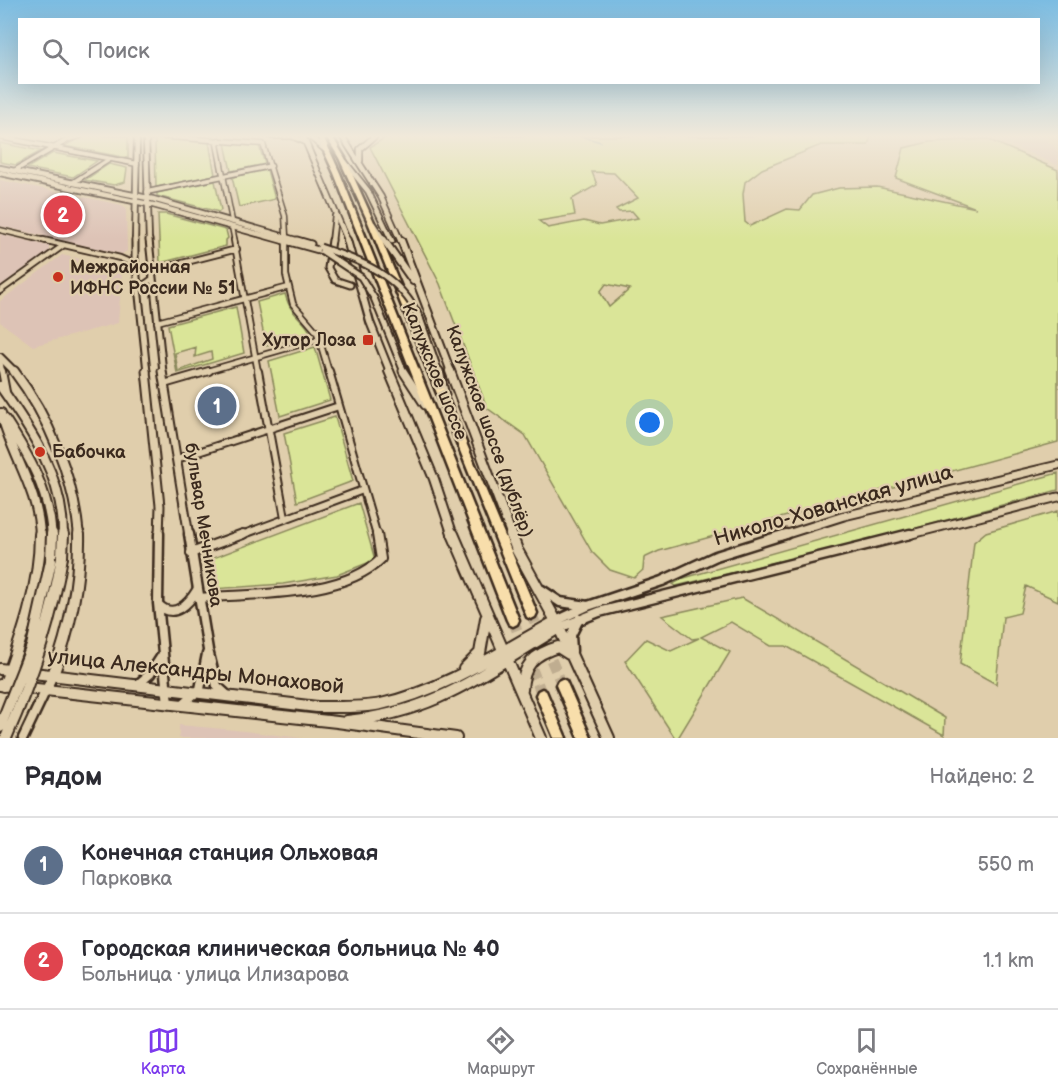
<!DOCTYPE html>
<html lang="ru">
<head>
<meta charset="utf-8">
<style>
	:root { --surface:#fff; --page:#f7f7f7; --text:#2b2b33; --muted:#7c7c81; --line:#e1e1e2; --accent:#7c3aed }
	body { margin:0; font-family:"Balsamiq Sans",sans-serif; background:var(--page); color:var(--text) }
	.you { position:absolute; left:650px; top:423px; width:21px; height:21px; margin:-15px; border:4px solid #fff; border-radius:50%; background:#1a73e8; box-shadow:0 0 0 9px #1a73e833 }
	.badge { display:grid; place-items:center; width:39px; height:39px; border-radius:50%; background:var(--accent); color:#fff; font-size:20px; font-weight:700 }
	.pin { position:absolute; translate:-50% -50%; border:3px solid #fff; box-shadow:0 2px 6px #0006 }
	.list { margin:0; padding:0; list-style:none }
	h2 { display:flex; justify-content:space-between; align-items:center; height:78px; margin:0; padding:0 24px; font-size:26px }
	h2 small { font-size:20px; font-weight:400; color:var(--muted) }
	.list li { display:grid; grid-template-columns:39px 1fr auto; gap:18px; align-items:center; box-sizing:border-box; height:96px; padding:0 24px; border-top:2px solid var(--line) }
	.list b { display:block; font-size:22px; white-space:nowrap }
	.list p { margin:0; font-size:20px; white-space:nowrap; color:var(--muted) }
	.list em { font-size:20px; font-style:normal; color:var(--muted) }
	.icon { flex:none; width:33px; height:33px; fill:none; stroke:currentColor; stroke-width:2; stroke-linecap:round; stroke-linejoin:round }
	.map { position:relative; flex:none; width:1058px; height:738px; overflow:hidden }
	.search { position:absolute; background:var(--surface); box-shadow:0 6px 24px #0002; left:18px; right:18px; top:18px; height:66px; display:flex; align-items:center; gap:15px; box-sizing:border-box; padding:0 21px; border-radius:0px; color:var(--muted); font-size:22px }
	.sheet { height:270px; background:var(--surface) }
	nav { display:flex; justify-content:space-around; align-items:center; box-sizing:border-box; height:84px; border-top:2px solid var(--line); background:var(--surface); font-size:16px; color:var(--muted) }
	nav a { display:grid; justify-items:center; gap:3px }
	nav .on { color:var(--accent) }
	.map>svg:first-child { display:block }
	.built { fill:#ddc3b6 }
	.green { fill:#dae598; stroke:#8a885b; stroke-width:1.5; fill-rule:evenodd }
	.lines { fill:none; stroke-linecap:round; stroke-linejoin:round }
	.stream { stroke:#60888e; stroke-width:1.5 }
	.tertiary-tunnel { stroke:#bfad90; stroke-width:5; stroke-dasharray:5 3; stroke-linecap:butt }
	.trunk-tunnel { stroke:#bfad90; stroke-width:11; stroke-dasharray:11 6; stroke-linecap:butt }
	.minor-far3-casing { stroke:#3b2a1e; stroke-width:7 }
	.minor-far2-casing { stroke:#3b2a1e; stroke-width:8 }
	.minor-far1-casing { stroke:#3b2a1e; stroke-width:10 }
	.minor-casing { stroke:#3b2a1e; stroke-width:12 }
	.tertiary-far3-casing { stroke:#3b2a1e; stroke-width:8 }
	.tertiary-far2-casing { stroke:#3b2a1e; stroke-width:9 }
	.tertiary-far1-casing { stroke:#3b2a1e; stroke-width:11 }
	.tertiary-casing { stroke:#3b2a1e; stroke-width:13 }
	.secondary-far3-casing { stroke:#3b2a1e; stroke-width:8 }
	.secondary-far2-casing { stroke:#3b2a1e; stroke-width:10 }
	.secondary-far1-casing { stroke:#3b2a1e; stroke-width:12 }
	.secondary-casing { stroke:#3b2a1e; stroke-width:14 }
	.trunk-casing { stroke:#3b2a1e; stroke-width:5 }
	.minor-far3 { stroke:#e0ceac; stroke-width:4 }
	.minor-far2 { stroke:#e0ceac; stroke-width:4.5 }
	.minor-far1 { stroke:#e0ceac; stroke-width:6 }
	.minor { stroke:#e0ceac; stroke-width:8 }
	.tertiary-far3 { stroke:#e0ceac; stroke-width:4.5 }
	.tertiary-far2 { stroke:#e0ceac; stroke-width:5 }
	.tertiary-far1 { stroke:#e0ceac; stroke-width:7 }
	.tertiary { stroke:#e0ceac; stroke-width:8 }
	.secondary-far3 { stroke:#e0ceac; stroke-width:4.5 }
	.secondary-far2 { stroke:#e0ceac; stroke-width:6 }
	.secondary-far1 { stroke:#e0ceac; stroke-width:8 }
	.secondary { stroke:#e0ceac; stroke-width:10 }
	.trunk { fill:#f8deab; fill-rule:evenodd }
	.tertiary-bridge-casing { stroke:#3b2a1e; stroke-width:9; stroke-linecap:butt }
	.secondary-bridge-casing { stroke:#3b2a1e; stroke-width:14; stroke-linecap:butt }
	.tertiary-bridge { stroke:#e0ceac; stroke-width:5 }
	.secondary-bridge { stroke:#e0ceac; stroke-width:10 }
	.poi-dot { fill:#c8321e; stroke:#e0ceac; stroke-width:2 }
	.labels { text-anchor:middle; stroke-width:4.5; stroke-linejoin:round; paint-order:stroke }
	.poi-label { font-size:18px; font-weight:bold; fill:#3b2a1e; stroke:#e0ceac; text-anchor:start }
	.street-label { font-size:18px; fill:#3b2a1e; stroke:#e0ceac }
	.near-street-label { font-size:21px; fill:#3b2a1e; stroke:#e0ceac }
</style>
</head>
<body>
<div class="map">
<svg width="1058" height="738" viewBox="0 0 1058 738">
	<rect width="100%" height="100%" fill="#e0ceac"/>
	<filter id="ink" filterUnits="userSpaceOnUse"><feTurbulence type="fractalNoise" baseFrequency=".0167" numOctaves="2"/><feDisplacementMap in="SourceGraphic" scale="12" xChannelSelector="R" yChannelSelector="G"/><feConvolveMatrix kernelMatrix="1 2 1 2 8 2 1 2 1" color-interpolation-filters="sRGB"/></filter>
	<g filter="url(#ink)">
		<!-- built -->
		<path class="built" d="M987,136h57l14,15v14z
			M0,180l122,25 4,3 1,43 -5,3 -122,-28z
			M0,234l49,12v5l-49,35z
			M62,255l55,12 5,6 -4,50 -85,23 -33,-24v-21z
			M179,725l56,5 67,8h-123z"/>
		<!-- green -->
		<path class="green" d="M82,136h46v22l-63,-12z
			M388,136h483l-3,9h-47l-59,24 -17,13 -2,12 2,28 5,4 37,-17 13,1 12,-15 27,-7 38,-1 99,21 -80,-30 8,-30 25,-6 58,-3 71,31v272l-399,109 -15,7 -1,12 -9,8 -24,-8 -18,-18 -67,-117 -38,-27 -47,-124 -70,-137zM592,172l22,1 24,25 -22,11 3,3 13,-1 6,7 -38,7 -16,-4 -36,7 -9,-7 36,-6 -3,-16 25,-14zM606,284l24,5 -21,18 -9,-15z
			M155,138l54,4 6,33 -59,12z
			M0,143l41,8 -25,14 -16,-3z
			M225,143l34,3 6,18 -34,7z
			M53,153l44,8 -24,16 -46,-9z
			M109,164l18,4 -2,14 -11,3 -29,-5z
			M267,170l8,29 -36,8 -7,-30z
			M215,181l6,29 -2,2 -62,-16v-3z
			M158,214h8l60,16 2,8 -2,2v6l-66,17z
			M285,294c7,25 19,23 26,40l-45,12 -9,-44z
			M236,307l8,46 -67,20 -9,-48zM196,347l-1,10 16,-5 1,7 -34,12 -3,-18z
			M315,347l15,53 -50,16 -11,-55z
			M335,417l18,64 -56,21 -13,-69z
			M1058,473v17l-160,43 -222,53 -3,-2 11,-6z
			M359,503l16,57 -38,15 -54,9 -70,5 -5,-29z
			M1058,511v90l-32,-15 -6,27 -17,4 -7,67 -36,-20 14,-122 12,-10z
			M742,598l203,120 -1,17 -158,-89h-15l-40,-24 -30,15 29,15 -52,86h-3l-50,-77 21,-22 25,12 28,-13 -7,1 -30,-23z"/>
		<g class="lines">
			<!-- stream -->
			<path class="stream" d="M580,136l21,6"/>
			<!-- tertiary-tunnel -->
			<path class="tertiary-tunnel" d="M390,274l7,-11 -5,-22
				M350,285l15,-1 16,-5"/>
			<!-- trunk-tunnel -->
			<path class="trunk-tunnel" d="M531,613l31,72
				M513,620l29,75"/>
			<!-- minor-far3 casing -->
			<g class="minor-far3-casing">
				<path id="minor-far3" d="M0,137l137,27
					M146,138l11,-2 106,8 22,72 1,19
					M219,140l-2,4 15,77
					M14,171l55,-32 11,-3
					M72,183l38,-24
					M147,192l124,-26
					M232,227l3,15
					M0,230l50,12"/>
			</g>
			<!-- minor-far2 casing -->
			<g class="minor-far2-casing">
				<path id="minor-far2" d="M43,240l77,18 16,7
					M234,240l24,132
					M286,243v32l7,29 24,28 12,40
					M151,271l86,-22
					M138,284h7l7,-5
					M0,291l64,-46
					M157,322l132,-35
					M0,361l2,11
					M204,372l115,-33"/>
			</g>
			<!-- minor-far1 casing -->
			<g class="minor-far1-casing">
				<path id="minor-far1" d="M2,371l4,21
					M258,371l27,147
					M329,371l48,165
					M164,384l45,-13
					M177,459l162,-53
					M239,536l124,-46"/>
			</g>
			<!-- minor casing -->
			<g class="minor-casing">
				<path id="minor" d="M191,553l52,-19
					M199,598c53,-5 143,0 182,-39l-4,-25
					M159,605c15,15 30,-2 38,-15"/>
			</g>
			<!-- tertiary-far3 casing -->
			<g class="tertiary-far3-casing">
				<path id="tertiary-far3" d="M146,136l3,106
					M271,136h21l14,6
					M345,162l23,29 24,50
					M0,168l153,31 150,43
					M0,173l153,32 134,37
					M135,242l2,-106
					M332,242l3,-26"/>
			</g>
			<!-- tertiary-far2 casing -->
			<g class="tertiary-far2-casing">
				<path id="tertiary-far2" d="M135,240v18l12,114
					M149,240l14,132
					M282,240l40,11
					M297,240l14,4
					M332,240l-4,28 7,12 15,5
					M374,298l30,74
					M420,318l19,54"/>
			</g>
			<!-- tertiary-far1 casing -->
			<g class="tertiary-far1-casing">
				<path id="tertiary-far1" d="M146,371l14,135 -1,30
					M162,371l27,165
					M403,371l22,34
					M439,371l6,24
					M781,536l63,-20 214,-51
					M904,536l154,-39"/>
			</g>
			<!-- tertiary casing -->
			<g class="tertiary-casing">
				<path id="tertiary" d="M159,534l-1,69 10,101
					M189,534l19,116 9,36 10,9
					M542,590l18,12 28,4
					M556,621l32,-15 74,-25 54,-25 70,-22
					M559,628l40,-16 311,-78
					M572,651l-1,-16 8,-16
					M137,685l13,-11 13,-20
					M184,703l16,-14 7,-35
					M23,738l30,-63"/>
			</g>
			<!-- secondary-far3 casing -->
			<g class="secondary-far3-casing">
				<path id="secondary-far3" d="M303,136l45,106
					M309,136l19,16
					M342,136l39,61 20,45
					M360,161v-12l15,-13
					M373,224l12,18"/>
			</g>
			<!-- secondary-far2 casing -->
			<g class="secondary-far2-casing">
				<path id="secondary-far2" d="M347,240l23,82 20,50
					M384,240l29,41
					M401,240l50,132
					M0,357l15,15"/>
			</g>
			<!-- secondary-far1 casing -->
			<g class="secondary-far1-casing">
				<path id="secondary-far1" d="M14,371c35,46 60,107 65,165
					M389,371l45,108 19,57
					M450,371l62,165
					M0,386c32,45 64,93 63,150
					M1,413c11,43 38,78 39,123
					M5,419c24,37 44,71 47,117"/>
			</g>
			<!-- secondary casing -->
			<g class="secondary-casing">
				<path id="secondary" d="M453,534l88,204
					M511,534l6,16 39,71 53,117
					M62,557l1,-23
					M51,561l1,-27
					M0,669l317,38c21,0 44,1 64,-3 64,-14 119,-52 175,-83
					M464,669l16,-16 6,-35
					M53,675c17,-46 27,-92 26,-141
					M0,685l337,37 119,16
					M4,686c18,-49 36,-99 36,-152
					M522,690c1,-25 12,-36 36,-43l11,7
					M347,721c92,-9 136,-49 212,-93"/>
			</g>
			<!-- trunk casing -->
			<g class="trunk-casing">
				<path id="trunk" d="M317,136h6l17,37 179,447 -2,4 -4,2 -4,-2 -2,-4 -173,-447z
					M326,136h6l13,22 29,64 163,391 -2,4 -4,2 -4,-2 -159,-395 -29,-64z
					M562,679l4,2 25,57h-12l-23,-53 2,-4z
					M542,689l4,2 20,47h-12l-18,-43 2,-4z"/>
			</g>
			<!-- minor-far3 -->
			<use href="#minor-far3" class="minor-far3"/>
			<!-- minor-far2 -->
			<use href="#minor-far2" class="minor-far2"/>
			<!-- minor-far1 -->
			<use href="#minor-far1" class="minor-far1"/>
			<!-- minor -->
			<use href="#minor" class="minor"/>
			<!-- tertiary-far3 -->
			<use href="#tertiary-far3" class="tertiary-far3"/>
			<!-- tertiary-far2 -->
			<use href="#tertiary-far2" class="tertiary-far2"/>
			<!-- tertiary-far1 -->
			<use href="#tertiary-far1" class="tertiary-far1"/>
			<!-- tertiary -->
			<use href="#tertiary" class="tertiary"/>
			<!-- secondary-far3 -->
			<use href="#secondary-far3" class="secondary-far3"/>
			<!-- secondary-far2 -->
			<use href="#secondary-far2" class="secondary-far2"/>
			<!-- secondary-far1 -->
			<use href="#secondary-far1" class="secondary-far1"/>
			<!-- secondary -->
			<use href="#secondary" class="secondary"/>
			<!-- trunk -->
			<use href="#trunk" class="trunk"/>
			<!-- tertiary-bridge casing -->
			<g class="tertiary-bridge-casing">
				<path id="tertiary-bridge" d="M320,247c44,15 78,27 100,71
					M322,251l39,26 13,21"/>
			</g>
			<!-- secondary-bridge casing -->
			<g class="secondary-bridge-casing">
				<path id="secondary-bridge" d="M0,727l32,-81 19,-85
					M6,738c26,-59 46,-118 56,-181"/>
			</g>
			<!-- tertiary-bridge -->
			<use href="#tertiary-bridge" class="tertiary-bridge"/>
			<!-- secondary-bridge -->
			<use href="#secondary-bridge" class="secondary-bridge"/>
		</g>
	</g>
	<!-- sky -->
	<linearGradient id="sky" x2="0" y2="1"><stop stop-color="#7bbce2"/><stop offset="0.57" stop-color="#f1e9da"/><stop offset="1" stop-color="#f1e9da" stop-opacity="0"/></linearGradient>
	<rect width="1058" height="239" fill="url(#sky)"/>
	<!-- markers -->
	<g class="poi-dot">
		<circle cx="58" cy="277" r="6"/>
		<rect x="362" y="334" width="12" height="12" rx="3"/>
		<circle cx="40" cy="452" r="6"/>
	</g>
	<g class="labels">
		<!-- poi labels -->
		<g class="poi-label">
			<text x="70" y="273">Межрайонная<tspan x="70" dy="21">ИФНС России № 51</tspan></text>
			<text x="356" y="346" text-anchor="end">Хутор Лоза</text>
			<text x="52" y="458">Бабочка</text>
		</g>
		<!-- street labels -->
		<g class="street-label">
			<text transform="translate(435 371) rotate(68)" y="6">Калужское шоссе</text>
			<text transform="translate(490 431) rotate(70)" y="6">Калужское шоссе (дублёр)</text>
			<text transform="translate(204 525) rotate(81)" y="6">бульвар Мечникова</text>
		</g>
		<!-- near-street labels -->
		<g class="near-street-label">
			<text transform="translate(833 505) rotate(-16)" y="7">Николо-Хованская улица</text>
			<text transform="translate(196 671) rotate(6)" y="7">улица Александры Монаховой</text>
		</g>
	</g>
</svg>
<div class="you"></div>
<div class="pin badge" style="left:217px;top:406px;background:#5c6f8a">1</div>
<div class="pin badge" style="left:63px;top:215px;background:#e0444e">2</div>
<div class="search"><svg class="icon" aria-label="search" viewBox="0 0 24 24"><circle cx="10" cy="10" r="6"/><path d="M15 15l6 6"/></svg>Поиск</div>
</div>
<section class="sheet">
<h2>Рядом<small>Найдено: 2</small></h2>
<ul class="list">
<li><span class="badge" style="background:#5c6f8a">1</span><div><b>Конечная станция Ольховая</b><p>Парковка</p></div><em>550 m</em></li>
<li><span class="badge" style="background:#e0444e">2</span><div><b>Городская клиническая больница № 40</b><p>Больница · улица Илизарова</p></div><em>1.1 km</em></li>
</ul>
</section>
<nav>
<a class="on"><svg class="icon" aria-label="map" viewBox="0 0 24 24"><path d="M3 6l6-2 6 2 6-2v14l-6 2-6-2-6 2zM9 4v14M15 6v14"/></svg>Карта</a>
<a><svg class="icon" aria-label="directions" viewBox="0 0 24 24"><path d="M12 3l9 9-9 9-9-9zM9 14v-3h6M13 9l2 2-2 2"/></svg>Маршрут</a>
<a><svg class="icon" aria-label="saved" viewBox="0 0 24 24"><path d="M7 4h10v16l-5-4-5 4z"/></svg>Сохранённые</a>
</nav>
</body>
</html>
